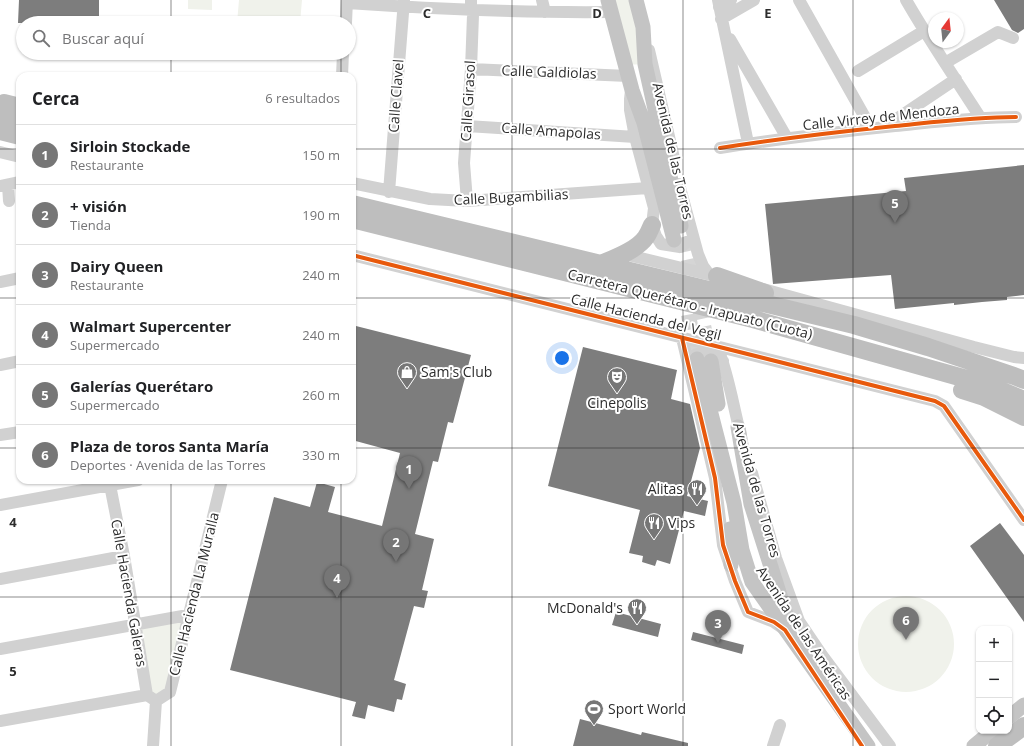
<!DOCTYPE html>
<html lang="es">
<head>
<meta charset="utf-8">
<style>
	:root { --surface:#fff; --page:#f2f2f2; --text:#202124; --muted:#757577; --line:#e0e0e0; --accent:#767676 }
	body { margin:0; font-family:"Open Sans",sans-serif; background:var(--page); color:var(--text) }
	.controls { position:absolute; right:12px; bottom:12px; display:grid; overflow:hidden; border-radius:8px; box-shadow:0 1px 3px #0004 }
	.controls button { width:36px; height:36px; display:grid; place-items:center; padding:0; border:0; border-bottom:1px solid var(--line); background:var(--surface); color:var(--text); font:20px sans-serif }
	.compass { position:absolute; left:928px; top:12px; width:36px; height:36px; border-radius:50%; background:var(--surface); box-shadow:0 1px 3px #0004; rotate:15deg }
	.you { position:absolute; left:562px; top:358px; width:14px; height:14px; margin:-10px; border:3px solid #fff; border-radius:50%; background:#1a73e8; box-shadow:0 0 0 6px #1a73e833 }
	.badge { display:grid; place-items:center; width:26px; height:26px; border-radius:50%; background:var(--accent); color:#fff; font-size:13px; font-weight:700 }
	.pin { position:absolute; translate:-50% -33px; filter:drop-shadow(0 1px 2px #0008) }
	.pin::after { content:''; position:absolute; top:21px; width:14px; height:12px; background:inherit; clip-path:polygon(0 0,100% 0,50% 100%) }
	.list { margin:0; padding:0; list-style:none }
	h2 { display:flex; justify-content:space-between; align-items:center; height:52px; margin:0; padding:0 16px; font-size:17px }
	h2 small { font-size:13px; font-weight:400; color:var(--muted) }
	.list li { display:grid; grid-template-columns:26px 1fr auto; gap:12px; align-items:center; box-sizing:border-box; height:60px; padding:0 16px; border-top:1px solid var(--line) }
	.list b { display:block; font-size:15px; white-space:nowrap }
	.list p { margin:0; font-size:13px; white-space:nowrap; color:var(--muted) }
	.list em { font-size:13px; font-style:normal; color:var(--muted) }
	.icon { flex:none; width:22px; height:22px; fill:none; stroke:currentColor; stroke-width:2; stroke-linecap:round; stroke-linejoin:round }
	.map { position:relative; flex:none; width:1024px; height:746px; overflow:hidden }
	.search { position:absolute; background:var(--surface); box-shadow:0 1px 3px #0004; left:16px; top:16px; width:340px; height:44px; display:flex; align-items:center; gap:10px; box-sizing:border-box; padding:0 14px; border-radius:22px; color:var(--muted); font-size:15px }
	.panel { position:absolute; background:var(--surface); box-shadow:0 1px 3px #0004; left:16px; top:72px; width:340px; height:412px; border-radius:12px }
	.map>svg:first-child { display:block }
	.green { fill:#f0f2eb }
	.building { fill:#7d7d7d }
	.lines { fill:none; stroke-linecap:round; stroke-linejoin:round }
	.major-tunnel { stroke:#d5d5d5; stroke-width:15; stroke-dasharray:15 8; stroke-linecap:butt }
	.minor { stroke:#d1d1d1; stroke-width:12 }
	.major { stroke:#c4c4c4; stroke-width:15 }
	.highway { stroke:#bebebe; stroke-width:18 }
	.cycleway-casing { stroke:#fff; stroke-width:6 }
	.cycleway { stroke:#e8590c; stroke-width:4 }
	.grid { fill:none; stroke:#2c2c2c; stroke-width:1; stroke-opacity:0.55 }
	.labels { text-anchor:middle; stroke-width:4; stroke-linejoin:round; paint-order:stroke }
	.street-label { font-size:14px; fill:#2c2c2c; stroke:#fff }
	.poi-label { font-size:14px; fill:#2c2c2c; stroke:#fff; text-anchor:start }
	.grid-label { font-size:13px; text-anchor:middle; font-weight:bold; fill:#2c2c2c; stroke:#fff; stroke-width:4; stroke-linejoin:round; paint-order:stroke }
</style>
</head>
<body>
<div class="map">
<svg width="1024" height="746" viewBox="0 0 1024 746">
	<rect width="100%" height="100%" fill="#fff"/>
	<!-- green -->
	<path class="green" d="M188,0h24v10l-24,-1z
		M239,0h63l-2,23h-63z
		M608,0h28l9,64 -20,1z
		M858 644a48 48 0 1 1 96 0a48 48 0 1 1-96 0Z
		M188,615l-18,77 -14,9 -9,-6 -12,-71z"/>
	<!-- building -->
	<path class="building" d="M19,0h80v23h-81z
		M994,0h30v29l-6,4 -6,-3z
		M1024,165v130l-17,2v3l-25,2 -28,3v-2l-59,6 -4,-34 -118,9 -8,-80 141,-13 -2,-13z
		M352,325l119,30 -18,68 -5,-1 -10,40 -5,-1 -18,73 19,5 -12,51 6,1 -4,17 -10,-2 -20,74 12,4 -4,16 -5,-1 -3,13 -26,-7 -3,14 -13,-3 4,-14 -126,-32 44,-173 36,10 7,-25 18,5 -7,25 54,14 18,-73 -48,-13z
		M583,347l94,23 -6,29 19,5 10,44 -13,48 21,5 -3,15 -21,-5 -14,53 -13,-4 -2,6 -13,-4 1,-6 -14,-3 11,-43 -92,-24z
		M1000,523l24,32v67l-54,-76z
		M616,612l45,12 -3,13 -46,-12z
		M693,632l51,13 -2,9 -51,-14z
		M580,719l61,16 1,-3 46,11v3h-115z"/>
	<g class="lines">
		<!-- major-tunnel -->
		<path class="major-tunnel" d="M683,237l28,121
			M684,292l13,67"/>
		<!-- minor -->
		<path class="minor" d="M542,0l3,12
			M718,0l30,143
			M799,0l72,128
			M906,0c23,40 49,78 74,117
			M347,3c88,6 176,10 264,9
			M719,7l12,-7
			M721,19l33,-19
			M346,23l1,-23
			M730,39l57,99
			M649,50l25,108
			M945,63l53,-31 15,6
			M471,69l157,7
			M858,71l66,-40
			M342,76l1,-23
			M631,91l-1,8v11l5,27 19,71 -2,17 4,11 5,8 19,3 13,-9
			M467,126l168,11
			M886,126l70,-47
			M720,148c58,-9 116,-16 175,-22 40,-4 80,-9 121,-9
			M0,152l20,5
			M352,183l78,16 37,2 181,-13
			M679,184l19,70 5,12 6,8
			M8,185l1,16
			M0,186l20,-4
			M389,192l15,-192
			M467,201l-3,-38 7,-94 2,-54 -2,-5v-10
			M624,254l99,24
			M352,255l583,146 9,5 80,114
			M0,282l20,-4
			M759,288l215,59 40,10 10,1
			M682,338l33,140 8,67 12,36 13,31 26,10 10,7
			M717,346c12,29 16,60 24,90
			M688,360c13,-12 22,-7 35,1
			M0,365l20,-4
			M0,435l20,-3
			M752,473l24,85 23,63 23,34 68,91
			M109,480l15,76 23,139 9,6
			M0,505l138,-25
			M0,579l124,-23
			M0,649l188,-34
			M156,701l14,-9 52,-212
			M0,721l147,-26
			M153,746l3,-45
			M773,746l7,-21"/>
		<!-- major -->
		<path class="major" d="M608,0l24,90 12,33 30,117
			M636,0l7,27 2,37 36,162
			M697,359l37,144 8,47 10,32 116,164
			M711,361l7,43
			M738,427l13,77 39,123
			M730,529l1,10v26
			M1009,717l15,-12
			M974,746l18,-15"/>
		<!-- highway -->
		<path class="highway" d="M4,103l16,4
			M0,116l20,5
			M0,131l20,5
			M352,204l502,121 74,22 86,29 10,4
			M352,219l401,100 235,66 36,15
			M601,264c14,-6 36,-14 45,-27 3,-4 4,-8 6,-12
			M717,276l48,17
			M962,390l22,7 40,20
			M997,746l27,-20"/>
		<!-- cycleway casing -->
		<g class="cycleway-casing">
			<path id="cycleway" d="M720,148c58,-9 116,-16 175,-22 40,-4 80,-9 121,-9
				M352,255l583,146 9,5 80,114
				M682,338l33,140 8,67 12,36 13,31 26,10 11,8 77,116"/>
		</g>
		<!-- cycleway -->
		<use href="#cycleway" class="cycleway"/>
	</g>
	<!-- grid -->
	<path class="grid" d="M171,0v23M341,0v23M512,0v746M683,0v746M853,0v746M171,53v23M341,53v23M0,149h20M352,149h672M0,298h20M352,298h672M0,448h20M352,448h672M171,480v266M341,480v266M0,597h1024"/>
	<!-- icons -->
	<defs>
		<g id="shop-pin" transform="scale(1)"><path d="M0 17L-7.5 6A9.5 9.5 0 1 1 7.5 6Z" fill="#767676" stroke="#fff"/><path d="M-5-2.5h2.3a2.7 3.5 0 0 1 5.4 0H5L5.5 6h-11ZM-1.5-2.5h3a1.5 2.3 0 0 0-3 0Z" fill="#fff"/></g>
		<g id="theatre-pin" transform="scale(1)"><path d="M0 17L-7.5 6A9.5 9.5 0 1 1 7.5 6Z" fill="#767676" stroke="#fff"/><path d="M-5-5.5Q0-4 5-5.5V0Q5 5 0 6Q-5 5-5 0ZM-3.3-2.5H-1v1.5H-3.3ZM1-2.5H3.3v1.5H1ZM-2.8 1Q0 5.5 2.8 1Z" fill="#fff"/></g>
		<g id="restaurant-pin" transform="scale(1)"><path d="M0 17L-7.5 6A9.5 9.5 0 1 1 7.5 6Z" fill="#767676" stroke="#fff"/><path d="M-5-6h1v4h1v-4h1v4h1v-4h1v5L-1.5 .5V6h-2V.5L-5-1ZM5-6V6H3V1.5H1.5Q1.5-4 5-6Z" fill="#fff"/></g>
		<g id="stadium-pin" transform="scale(1)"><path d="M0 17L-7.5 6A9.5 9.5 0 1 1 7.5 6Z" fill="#767676" stroke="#fff"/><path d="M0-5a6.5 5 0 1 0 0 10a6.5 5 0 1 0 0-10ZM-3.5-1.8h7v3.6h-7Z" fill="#fff"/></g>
	</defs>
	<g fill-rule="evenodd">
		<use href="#shop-pin" x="407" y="372"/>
		<use href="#theatre-pin" x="617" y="377"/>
		<use href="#restaurant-pin" x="697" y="489"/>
		<use href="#restaurant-pin" x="654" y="523"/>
		<use href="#restaurant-pin" x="637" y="608"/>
		<use href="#stadium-pin" x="594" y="709"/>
	</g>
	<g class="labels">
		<!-- street labels -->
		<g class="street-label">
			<text transform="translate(549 72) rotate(2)" y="5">Calle Galdiolas</text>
			<text transform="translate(396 96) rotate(-86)" y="5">Calle Clavel</text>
			<text transform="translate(468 101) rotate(-87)" y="5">Calle Girasol</text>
			<text transform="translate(881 117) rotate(-6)" y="5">Calle Virrey de Mendoza</text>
			<text transform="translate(551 131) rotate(4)" y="5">Calle Amapolas</text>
			<text transform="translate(673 151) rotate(77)" y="5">Avenida de las Torres</text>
			<text transform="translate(511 197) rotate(-3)" y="5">Calle Bugambilias</text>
			<text transform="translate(690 304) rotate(14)" y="5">Carretera Querétaro - Irapuato (Cuota)</text>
			<text transform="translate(646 317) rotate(14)" y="5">Calle Hacienda del Vegil</text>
			<text transform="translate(757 490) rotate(74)" y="5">Avenida de las Torres</text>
			<text transform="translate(129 593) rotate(80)" y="5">Calle Hacienda Galeras</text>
			<text transform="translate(194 594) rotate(-76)" y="5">Calle Hacienda La Muralla</text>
			<text transform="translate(804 633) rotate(56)" y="5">Avenida de las Américas</text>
		</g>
		<!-- poi labels -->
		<g class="poi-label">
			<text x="421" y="377">Sam's Club</text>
			<text x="617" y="408" text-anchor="middle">Cinepolis</text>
			<text x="683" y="494" text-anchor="end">Alitas</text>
			<text x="668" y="528">Vips</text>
			<text x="623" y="613" text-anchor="end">McDonald's</text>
			<text x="608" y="714">Sport World</text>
		</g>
	</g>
	<g class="grid-label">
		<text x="427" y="18">C</text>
		<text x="597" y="18">D</text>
		<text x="768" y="18">E</text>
		<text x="13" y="527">4</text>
		<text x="13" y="676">5</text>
	</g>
</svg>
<div class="controls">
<button>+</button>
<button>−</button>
<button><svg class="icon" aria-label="locate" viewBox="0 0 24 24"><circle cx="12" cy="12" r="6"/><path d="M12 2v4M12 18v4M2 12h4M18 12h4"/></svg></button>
</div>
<svg class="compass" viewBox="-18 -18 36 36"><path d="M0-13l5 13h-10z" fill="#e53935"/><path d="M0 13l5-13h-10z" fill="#757577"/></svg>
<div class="you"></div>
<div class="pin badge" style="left:409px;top:489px">1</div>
<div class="pin badge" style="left:396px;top:562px">2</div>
<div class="pin badge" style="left:718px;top:643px">3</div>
<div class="pin badge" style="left:337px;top:598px">4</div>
<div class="pin badge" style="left:895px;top:223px">5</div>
<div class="pin badge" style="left:906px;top:640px">6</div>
<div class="search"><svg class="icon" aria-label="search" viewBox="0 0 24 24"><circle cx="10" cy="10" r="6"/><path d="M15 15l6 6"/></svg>Buscar aquí</div>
<section class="panel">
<h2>Cerca<small>6 resultados</small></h2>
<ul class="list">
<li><span class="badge">1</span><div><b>Sirloin Stockade</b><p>Restaurante</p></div><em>150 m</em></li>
<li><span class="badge">2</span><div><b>+ visión</b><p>Tienda</p></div><em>190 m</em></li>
<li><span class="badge">3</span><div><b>Dairy Queen</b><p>Restaurante</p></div><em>240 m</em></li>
<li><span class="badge">4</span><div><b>Walmart Supercenter</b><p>Supermercado</p></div><em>240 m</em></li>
<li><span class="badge">5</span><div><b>Galerías Querétaro</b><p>Supermercado</p></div><em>260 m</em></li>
<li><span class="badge">6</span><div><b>Plaza de toros Santa María</b><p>Deportes · Avenida de las Torres</p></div><em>330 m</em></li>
</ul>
</section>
</div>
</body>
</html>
